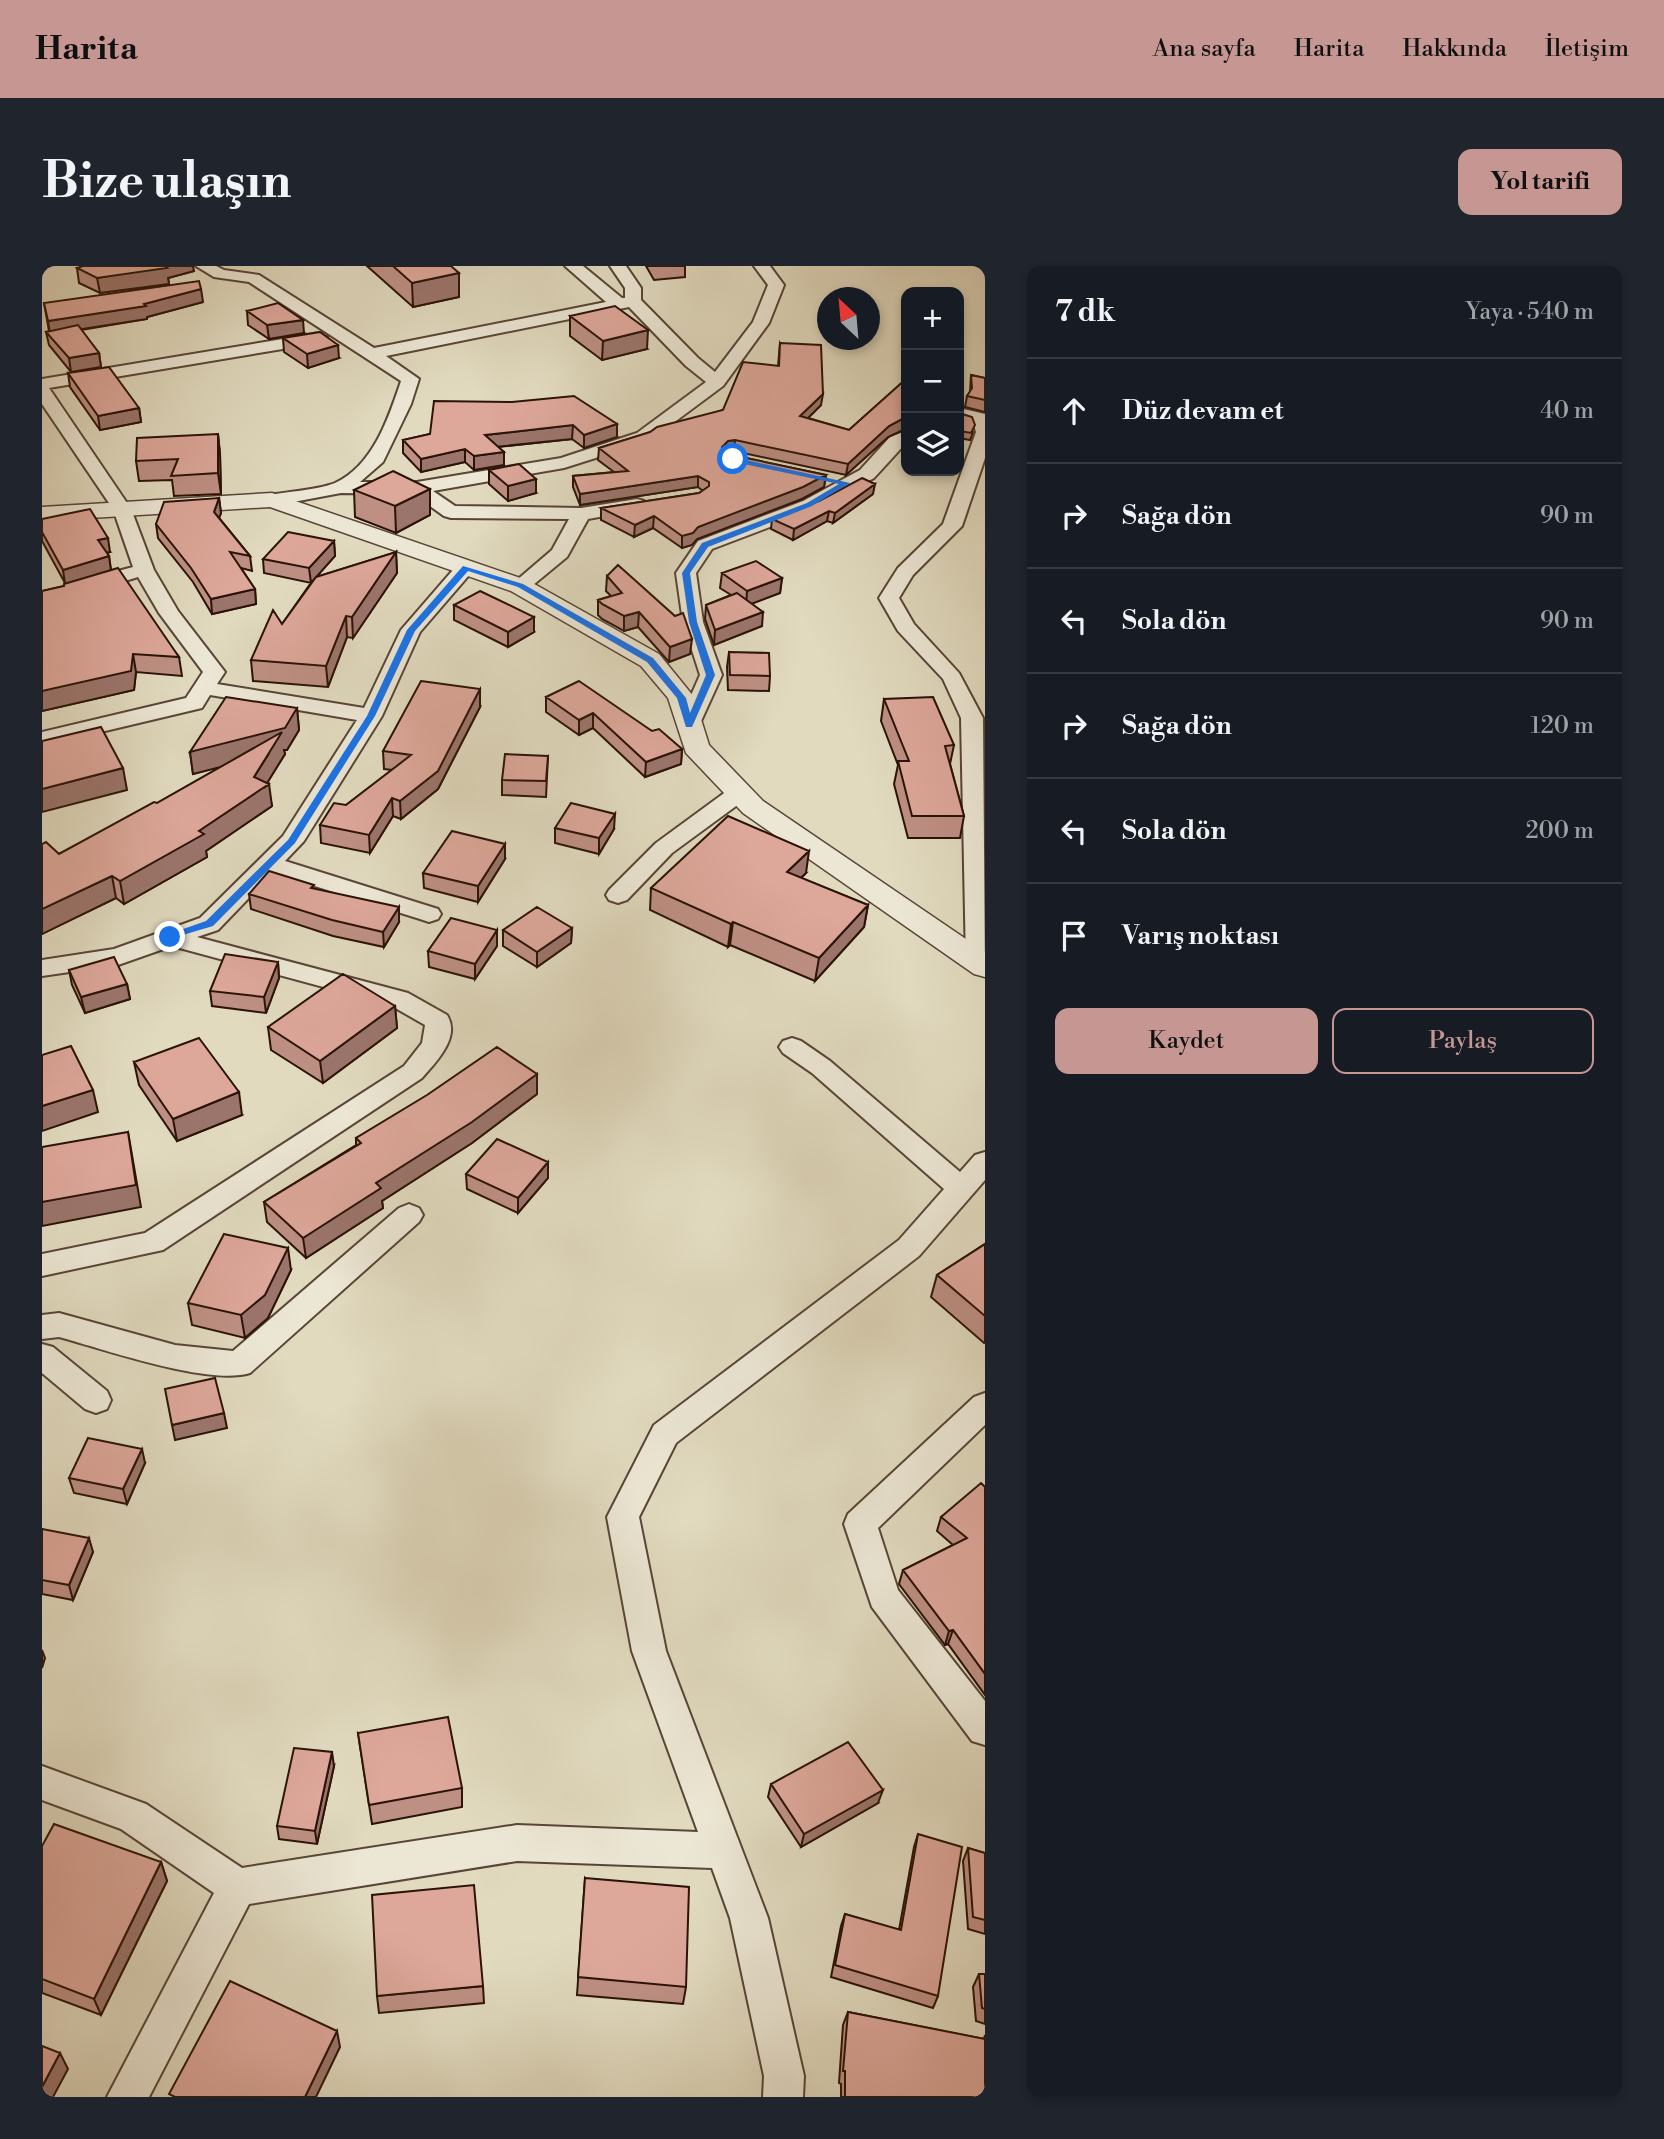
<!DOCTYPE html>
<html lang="tr">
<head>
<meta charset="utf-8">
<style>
	:root { --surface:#171b24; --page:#20242c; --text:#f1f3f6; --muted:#9ea1a6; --line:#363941; --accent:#c59692 }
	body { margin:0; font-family:"Libre Bodoni",serif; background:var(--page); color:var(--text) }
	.controls { position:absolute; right:21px; top:21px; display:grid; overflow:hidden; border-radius:14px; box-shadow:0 4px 10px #0003 }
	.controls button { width:63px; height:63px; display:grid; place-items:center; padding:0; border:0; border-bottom:2px solid var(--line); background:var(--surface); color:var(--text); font:35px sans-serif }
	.compass { position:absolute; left:775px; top:21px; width:63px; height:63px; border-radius:50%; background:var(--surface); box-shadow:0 4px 10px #0003; rotate:334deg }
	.stop { position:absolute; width:21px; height:21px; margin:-16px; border:5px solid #1a73e8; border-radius:50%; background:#fff }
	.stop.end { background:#1a73e8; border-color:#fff; box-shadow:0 2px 7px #0008 }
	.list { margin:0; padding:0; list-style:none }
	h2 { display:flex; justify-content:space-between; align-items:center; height:91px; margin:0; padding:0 28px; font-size:30px }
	h2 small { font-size:23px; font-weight:400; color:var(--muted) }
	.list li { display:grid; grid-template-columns:46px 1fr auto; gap:21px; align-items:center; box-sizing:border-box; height:105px; padding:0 28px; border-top:2px solid var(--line) }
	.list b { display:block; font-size:26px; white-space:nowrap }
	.list em { font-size:23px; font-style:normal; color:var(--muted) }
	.actions { display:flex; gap:14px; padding:21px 28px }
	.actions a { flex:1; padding:16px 0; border:2px solid var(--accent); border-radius:14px; text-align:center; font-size:24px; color:var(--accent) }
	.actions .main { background:var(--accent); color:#111 }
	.icon { flex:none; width:38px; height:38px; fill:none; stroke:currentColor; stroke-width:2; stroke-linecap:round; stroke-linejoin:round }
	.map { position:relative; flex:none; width:943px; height:1831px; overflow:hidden; border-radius:14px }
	header { display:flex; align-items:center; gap:42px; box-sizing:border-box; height:98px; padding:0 35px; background:var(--accent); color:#111 }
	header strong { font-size:33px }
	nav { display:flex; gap:38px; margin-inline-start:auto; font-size:24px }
	.intro { display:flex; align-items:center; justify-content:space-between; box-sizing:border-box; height:168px; padding:0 42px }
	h1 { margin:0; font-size:49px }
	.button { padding:18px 32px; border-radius:14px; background:var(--accent); color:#111; font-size:24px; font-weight:700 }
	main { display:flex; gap:42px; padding:0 42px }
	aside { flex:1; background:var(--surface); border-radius:14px; box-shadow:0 4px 10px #0003 }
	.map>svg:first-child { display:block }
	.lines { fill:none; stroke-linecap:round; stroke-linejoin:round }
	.minor-casing { stroke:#584536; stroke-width:4 }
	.tertiary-casing { stroke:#584536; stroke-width:3 }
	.minor { fill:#ece7d5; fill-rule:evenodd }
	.tertiary { fill:#ece7d5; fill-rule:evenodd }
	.wall { fill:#be9084; stroke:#2b1308; stroke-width:2 }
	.shaded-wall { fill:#9b756c; stroke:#2b1308; stroke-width:2 }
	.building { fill:#dda79a; stroke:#2b1308; stroke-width:2 }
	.route { fill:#1a73e8 }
</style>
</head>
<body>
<header>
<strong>Harita</strong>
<nav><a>Ana sayfa</a><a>Harita</a><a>Hakkında</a><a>İletişim</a></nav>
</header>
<div class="intro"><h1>Bize ulaşın</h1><a class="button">Yol tarifi</a></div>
<main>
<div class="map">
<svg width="943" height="1831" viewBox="0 0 943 1831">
	<rect width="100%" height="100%" fill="#e1dabf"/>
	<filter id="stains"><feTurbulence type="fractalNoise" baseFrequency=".00286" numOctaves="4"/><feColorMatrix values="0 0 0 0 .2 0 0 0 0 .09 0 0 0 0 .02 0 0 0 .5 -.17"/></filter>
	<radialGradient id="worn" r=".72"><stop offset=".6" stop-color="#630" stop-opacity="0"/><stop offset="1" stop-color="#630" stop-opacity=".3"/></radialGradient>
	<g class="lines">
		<!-- minor casing -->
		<g class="minor-casing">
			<path id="minor" d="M154,0h20l8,4 35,5 115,73 232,-46 -41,-36h18l39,32h3v-10l-15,-22h16l15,22v12l57,58 17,14 38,-50 15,-37 -14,-19h16l14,19 -15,38 -46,63 -74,55 -85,27 -131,23 22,15 126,2 56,-9 7,2 2,4 -2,4 -56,10 -21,38 -40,33h-14l-3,-4 42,-36 17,-31 -118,-1 -7,-2 -31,-22 -72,-1 -69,13 -7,-2 -2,-4 2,-4c22,-5 49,-5 70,-13 38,-17 54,-66 66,-102l-152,-99 -35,-5zM587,41l57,59 20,16 -69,51 -76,25 -144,24h-57l23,-20 28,-58 8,-25 -33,-23z
				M277,67l6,1 2,4 -2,4 -276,46 82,121 23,61 24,41 47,61 -8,12 147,24 37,-78 58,-67 7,-2 10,6 -56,65 -38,84 -78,125 -19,20 153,48 3,5 -3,5 -9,3 -9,-3 -147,-46 -55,57 -21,7 211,56 39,22c14,22 -11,47 -25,63l-259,172 -121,26v-22l103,-21 259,-167 18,-23 3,-18 -35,-20 -218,-59 -54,19 -76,11v-16l72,-11 86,-31 83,-82 74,-116 -147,-25 -8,13 -160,38v-14l144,-34 17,-26 -44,-59 -21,-36 -13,4 -7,-2 -3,-4 3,-4 15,-4 -20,-58 -71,-105v-25z
				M917,142l26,6v44l-23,68 -49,49 -14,23 15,26 45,49 24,45 2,252 -15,-1 -4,-6 -5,-245 -18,-39 -45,-48 -19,-33 19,-30 45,-44 33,-92 -3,-10 -14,-4z
				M864,165v12l-32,35 -57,31 -105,40 -16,24 7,49 19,53 -25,55h-16l-3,-5 22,-50 -17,-53 -7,-49 22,-32 105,-40 57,-31 30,-33z
				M697,520l8,2 3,5 -3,5 -75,55 -45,47 -9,3 -9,-3 -3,-5 3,-5 47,-47 75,-55z
				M750,772l9,3 29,20 130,111 15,-17 10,-3v28l-66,76 -243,187 -37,74 27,134 102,267 36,158 -1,21h-40l1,-21 -34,-158 -18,-50 -195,-7 -268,43 -100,193h-42l107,-204 -93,-64 -79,-29v-34l104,38 96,64 275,-43 181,7 -66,-181 -25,-134 47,-92 245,-185 45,-51 -132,-116 -29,-20 -4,-6 4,-6z
				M367,938l10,4 4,7 -4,7 -169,151c-41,13 -147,-24 -191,-36l-17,2v-24l17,-2 116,32 58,6 166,-143z
				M0,1078l11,3 54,44 4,9 -4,9 -11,4 -11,-4 -43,-36z
				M943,1127v32l-107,103 20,62 87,111v44l-13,-4 -100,-134 -28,-83 4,-10 126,-117z"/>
		</g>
		<!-- tertiary casing -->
		<g class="tertiary-casing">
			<path id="tertiary" d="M230,227l257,88 130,73 35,43 15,48 54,56 222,151v25l-11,-3 -231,-161 -57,-60 -18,-55 -27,-32 -130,-75 -241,-84 -228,14v-14z"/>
		</g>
		<!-- minor -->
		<use href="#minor" class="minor"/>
		<!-- tertiary -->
		<use href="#tertiary" class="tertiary"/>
	</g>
	<!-- wall -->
	<path class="wall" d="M325,0h84l8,31 -46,10z
		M604,0h39v11l-31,3z
		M35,2l117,3 -26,7 1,6 -69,9 -21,-10z
		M161,36l-56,15v2l-66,11 18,23 2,14 -30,5 -22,-27 -3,-13 3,-1 -5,-28z
		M205,45l57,22 -35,6 -21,-14z
		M528,50l77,33 -45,11 -32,-24z
		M241,72l56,20 -31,10 -24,-16z
		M738,77l41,62 -13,13 41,12 57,-51v50h-1l-17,8 -42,38 -112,-24 -7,1v2l99,21 -2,12 -22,12 -105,40 -5,6 -10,3 -29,-20 -19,9 -33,-17v-12l98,-15 4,-2 -5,-4 -118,18 -7,-18v-11l41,-4 -16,-12 1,-12 124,-38 55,-44z
		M26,107l71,35 2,14 -41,8 -30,-43z
		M929,109l14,3v34l-20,-5 2,-11 3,-4z
		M470,136l105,35 -33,11 -12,-9 -74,8 6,5v13l-30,5 -9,-8 -44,10 -18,-19v-13l27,-6z
		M917,147l14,19 -3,8 -11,-2z
		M176,168l2,20 1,40 -47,2 -2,-16 -33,1 -3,-20z
		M447,204l47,23 -28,8 -19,-17z
		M388,223v26l-34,18 -41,-16 -1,-27z
		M831,228l-40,29 -6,-2 -34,19 -22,-11 1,-10z
		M177,232l2,15 -2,5 31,38 2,15 -11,-3 14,21 1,15 -44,10 -19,-32 -35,-44 -2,-14z
		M0,253l68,33 -3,1 2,3 2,14 68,87 3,19 -46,-4 -2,18 -92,21v-120l22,-5 1,-3 -23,-42z
		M292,275l1,15 -19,21 80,-25 1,21 -44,65 -6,-1 -19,50 -75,-6 -2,-21 31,-36 33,-47 -4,6 -47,-10 -1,-14z
		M680,307l60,5 -2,15 -28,10 10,23 -48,19 -9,-26 1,-14 25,-10 -11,-7z
		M565,310l83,78 -21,8 -31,-35 -14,4 -22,-12 -4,-4v-15l13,-4 -5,-5z
		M412,339l80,27 -26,15 -54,-27z
		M687,386l41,24 -1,15 -41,-1 -1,-23z
		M504,431l106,34 30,18 -1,15 -36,13 -52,-49 -14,7 -33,-23z
		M842,433l70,46 -4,19 14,52 -4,22h-52l-14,-54 4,-19 -17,-44z
		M438,441l-42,82 -37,30 -8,-3 -23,37 -49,-10 -1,-18 72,-55 -8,-1 -1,-18z
		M255,442l2,22 -12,20h-3l1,4 -18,29 5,23 -66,45 1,6 -83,47 -8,-6 -74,36v-90l17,10 98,-51 65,-37 -29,8 -3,-22z
		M506,490l-2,41 -44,-2v-15z
		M513,562l59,1 -15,25 -44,-11z
		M463,593l-27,43 -54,-14 -1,-15z
		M764,607l-5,5 67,27 -4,22 -49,54 -85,-36 -2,2 -78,-37 1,-22z
		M207,628l150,28 -15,25 -51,-11 -82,-27z
		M530,662l-1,15 -34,24 -34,-21v-16z
		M455,664v16l-22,33 -46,-12 -1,-16z
		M236,696l1,16 -13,35 -54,-7 -2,-15z
		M27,704l58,14 3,15 -45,14 -13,-28z
		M353,740l2,22 -74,55 -52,-33 -3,-23z
		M92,796l108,53 -65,26 -38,-56z
		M495,808v20l-65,49 -90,58 1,7 -77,50 -39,-36 -3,-20 92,-57v-7z
		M506,896v16l-30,35 -51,-24 -1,-15z
		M943,978v98l-1,1 -53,-46 6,-22z
		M249,1004l-23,48 -23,20 -53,-13 -4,-22z
		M103,1197l-18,41 -53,-11 -5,-15z
		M943,1221v208l-37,-51 -3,1 -46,-61 4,-14 50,-25 -16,-14 4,-14z
		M0,1263l51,23 -20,48 -31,-6z
		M316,1467l104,55v19l-90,17z
		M292,1500l-17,78 -38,-5 -2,-13z
		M729,1518l107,19 -77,44 -33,-50z
		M876,1568l20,162 -5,12 -102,-31 10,-51 4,-12 54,16 15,-83z
		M0,1580l119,16 6,19 -66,134 -59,-22z
		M926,1582l17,5v81l-17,-5 -5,-68z
		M543,1612l101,109 -3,17 -106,-9z
		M937,1708h6v50l-9,-3 -3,-34z
		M441,1720l1,17 -105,10 -2,-17z
		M806,1746l136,27 1,-4v62h-144v-13l-2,-1 4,-58z"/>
	<!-- shaded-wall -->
	<path class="shaded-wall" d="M120,0h31l1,5 -26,7 1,6 -69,9 -3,-15z
		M417,7v24l-46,10 -1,-24z
		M159,23l2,13 -56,15v2l-97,15 -2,-13 96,-17z
		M261,54l1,13 -35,6 -2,-14z
		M606,64l-1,19 -45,11 1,-19z
		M296,79l1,13 -31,10 -1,-14z
		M57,87l2,14 -30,5 -2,-14z
		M781,128l-2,11 -22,22 1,-11z
		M97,142l2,14 -41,8 -2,-14z
		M864,151l-1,12 -17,8 -42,38 2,-11 41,-38z
		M575,158v13l-33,11v-13z
		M531,159l-1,14 -87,9v-13z
		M176,168l2,20 1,40 -3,-21z
		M693,174l-1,11 -7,1 -5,-5 6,-6z
		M423,183v13l-44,10v-13z
		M462,186v13l-30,5v-14z
		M784,209l-2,12 -22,12 -105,40 -5,6 -10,3v-12l16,-9z
		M656,210v11l-118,18v-11z
		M494,213v14l-28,8v-15z
		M833,218l-2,10 -40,29 2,-10z
		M388,223v26l-34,18 -1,-27z
		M177,232l2,15 -5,13 -2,-14z
		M787,245l-2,10 -34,19 1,-11z
		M612,250l-1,12 -19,9 1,-12z
		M66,272l2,14 -10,2 -2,-14z
		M292,275l1,15 -24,27 -2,-15z
		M354,286l1,21 -44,65 -1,-21z
		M67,290l2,15 -46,13 -2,-14z
		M740,312l-2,15 -34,13 1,-15z
		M213,323l1,15 -44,10 -1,-15z
		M597,346l-1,15 -14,4v-15z
		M721,346l-1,14 -48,19 1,-15z
		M304,350l1,21 -19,50 -2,-21z
		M492,351v15l-26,15v-15z
		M650,373l-2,15 -21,8 1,-15z
		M91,388l3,18 -2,18 -92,21v-20z
		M438,423v18l-42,82 -37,30 -1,-18z
		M255,442l2,22 -12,20h-3l1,4 -21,34 5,-4 3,22 -66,45 1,6 -83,47 -4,-23 79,-50 55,-54 14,-22 -75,19 -3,-22z
		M551,447v15l-14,7v-15z
		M640,483l-1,15 -36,13 1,-15z
		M81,502l4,22 -85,22v-23z
		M350,532l1,18 -23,37 -1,-18z
		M573,548l-1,15 -15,25v-16z
		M463,578v15l-27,43v-16z
		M767,585l-3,22 -22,21 3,-22z
		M70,610l4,22 -74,36v-25z
		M826,639l-4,22 -49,54 4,-23z
		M357,641v15l-15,25 -1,-15z
		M691,656l-3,23 -2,2 3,-23z
		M530,662l-1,15 -34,24v-15z
		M455,664v16l-22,33v-15z
		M236,696l1,16 -13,35 -2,-16z
		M85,718l3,15 -45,14 -4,-16z
		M353,740l2,22 -74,55 -3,-22z
		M495,808v20l-65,49 -90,58 1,7 -77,50 -3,-20 73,-55z
		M51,824l5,22 -56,19v-25z
		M197,826l3,23 -65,26 -4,-22z
		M86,866l13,75 -99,19v-24z
		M506,896v16l-30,35v-15z
		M246,982l3,22 -23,48 -23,20 -4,-23z
		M182,1147l3,15 -52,12 -3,-15z
		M100,1183l3,14 -18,41 -4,-15z
		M47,1272l4,14 -20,48 -4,-15z
		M911,1364l-5,14 -3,1 4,-14z
		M0,1384l3,8 -3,10z
		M290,1486l2,14 -17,78 -2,-13z
		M841,1524l-5,13 -77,44 3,-13z
		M119,1596l6,19 -66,134 -7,-16z
		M295,1765l3,16 -24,50h-11z
		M18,1787l8,16 -15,28h-11v-10z"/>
	<!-- building -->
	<path class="building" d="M41,0h81l3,2 -70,10 -20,-10z
		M351,0h58l8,7 -47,10z
		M157,15l2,8 -57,15 2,2 -98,15 -4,-18z
		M236,37l25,17 -36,5 -20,-14z
		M573,40l33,24 -45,11 -33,-25z
		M36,59l21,28 -30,5 -23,-26z
		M278,66l18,13 -31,9 -24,-16z
		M738,77l41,2 2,49 -23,22 49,14 57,-51v38l-17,9 -41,38 -113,-24 -7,1 -6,6 5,7 99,21 -23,12 -105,40 -5,6 -11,3 -28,-20 -19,9 -34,-17 98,-15 10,-7v-4l-11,-6 -118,18 -7,-18 55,-5 -29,-23 51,-16 7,-5 66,-17 20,-48 36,4z
		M67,101l30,41 -41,8 -30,-43z
		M929,109l14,3v22l-18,-4 5,-8z
		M532,130l43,28 -33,11 -11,-10 -88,10 19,17 -30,4 -9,-7 -44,10 -18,-19 27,-6 4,-33 78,1z
		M917,147l13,4 3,8 -4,8 -12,-2z
		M176,168v39l-47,3 7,-17 -42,2 1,-23z
		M477,198l17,15 -28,7 -19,-16z
		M351,205l37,18 -35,17 -41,-16z
		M820,212l13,6 -40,29 -6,-2 -35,18 -22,-10 47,-18z
		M177,232l-5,14 36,44 -20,-4 25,37 -44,10 -20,-31 -35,-44 8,-22z
		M48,243l18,29 -10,2 11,16 -46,14 -21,-38v-13z
		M246,266l46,9 -25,27 -46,-9z
		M354,286l-44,65 -6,-1 -20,50 -75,-6 22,-50 9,14 34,-47z
		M714,295l26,17 -35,13 -25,-18z
		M576,299l57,51 8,-3 9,26 -22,8 -31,-35 -15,4 -22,-12 -4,-4 24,-7 -15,-17z
		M76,302l61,89 -46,-3 -2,17 -89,20v-100l22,-5v-2z
		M438,325l54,26 -26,15 -54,-27z
		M695,327l26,19 -48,18 -9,-25z
		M687,386l40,1 1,23 -40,-1z
		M379,415l59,8 -42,82 -38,30 -8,-3 -23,37 -49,-10 14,-22 12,2 65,-50 -28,-4z
		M537,415l73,50 7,-2 23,20 -36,13 -53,-49 -14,7 -33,-23z
		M184,431l71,11 -12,20 -95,24z
		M891,431l21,48 -9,1 19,70h-52l-14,-55h11l-25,-62z
		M59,461l22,41 -81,21v-48z
		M240,466l-28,45 15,7 -70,47 5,3 -84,47 -8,-5 -70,33v-65l4,-2 13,12 95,-52 3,1z
		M463,488l43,2 -2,25 -44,-1z
		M529,537l44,11 -16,24 -44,-10z
		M686,550l81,35 -22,21 81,33 -49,53 -86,-36 -2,2 -80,-36z
		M410,565l53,13 -27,42 -55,-13z
		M227,605l45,14 -3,3 88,19 -16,25 -51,-12 -83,-26z
		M495,641l35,21 -35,24 -34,-22z
		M409,652l46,12 -22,34 -47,-13z
		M183,688l53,8 -14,35 -54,-6z
		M72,691l13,27 -46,13 -12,-27z
		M301,708l52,32 -75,55 -52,-34z
		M157,772l40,54 -66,27 -39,-57z
		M29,780l22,44 -51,16v-51z
		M455,781l40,27 -65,48 -96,61 5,5 -78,50 -39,-36 97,-59 -5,-5 71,-43z
		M86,866l8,53 -94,17v-55z
		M455,873l51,23 -30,36 -52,-24z
		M182,968l64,14 -23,47 -24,20 -53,-12z
		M943,978v72l-48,-41z
		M173,1112l9,35 -52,12 -7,-36z
		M46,1172l54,11 -19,40 -54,-11z
		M939,1217l4,4v187l-32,-44 -4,1 -46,-61 64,-32 -26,-21z
		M0,1263l47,9 -20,47 -27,-5z
		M406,1451l14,71 -93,17 -11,-72z
		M806,1476l35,48 -79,44 -33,-50z
		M252,1482l38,4 -17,79 -38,-5z
		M12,1558l107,38 -67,137 -52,-20v-133z
		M876,1568l44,13 -24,149 -103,-31 10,-51 56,16z
		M926,1582l17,5v67l-12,-3z
		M543,1612l104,9 -3,100 -108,-10z
		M432,1619l9,101 -106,10 -5,-101z
		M937,1708h6v35l-3,-1z
		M188,1715l107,50 -32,66h-130l-6,-3z
		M806,1746l137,27v58h-140v-26h-2z
		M0,1780l18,7 -18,34z"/>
	<!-- route -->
	<path class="route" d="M691,191l117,26 -38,23 -104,41 -18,26 7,49 18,53 -23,52h-6l-9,-29 -30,-36 -129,-75 -50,-16 -53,60 -40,85 -80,127 -82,83 -47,14v-5l40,-14 82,-81 79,-124 40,-86 56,-64 60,18 130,74 33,40 4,15 16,-38 -17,-53 -7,-49 20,-30 105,-40 32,-19 -109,-23z"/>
	<rect width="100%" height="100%" filter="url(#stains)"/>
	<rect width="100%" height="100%" fill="url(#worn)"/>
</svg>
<div class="controls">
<button>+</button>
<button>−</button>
<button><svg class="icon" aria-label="layers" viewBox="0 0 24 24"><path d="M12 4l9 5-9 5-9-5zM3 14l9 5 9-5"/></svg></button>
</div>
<svg class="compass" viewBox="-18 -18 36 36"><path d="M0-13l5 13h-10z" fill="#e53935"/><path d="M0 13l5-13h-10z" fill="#9ea1a6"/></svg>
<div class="stop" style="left:691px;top:193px"></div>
<div class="stop end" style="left:128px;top:671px"></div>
</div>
<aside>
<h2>7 dk<small>Yaya · 540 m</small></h2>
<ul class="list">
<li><svg class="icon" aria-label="ahead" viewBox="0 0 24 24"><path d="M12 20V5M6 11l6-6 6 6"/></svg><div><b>Düz devam et</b></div><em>40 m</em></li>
<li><svg class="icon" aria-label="right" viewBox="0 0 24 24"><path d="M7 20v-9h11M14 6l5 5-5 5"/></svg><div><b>Sağa dön</b></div><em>90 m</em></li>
<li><svg class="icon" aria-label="left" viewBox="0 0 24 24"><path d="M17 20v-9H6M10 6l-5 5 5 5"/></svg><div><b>Sola dön</b></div><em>90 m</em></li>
<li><svg class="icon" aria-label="right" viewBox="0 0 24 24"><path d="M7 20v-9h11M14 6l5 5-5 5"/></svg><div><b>Sağa dön</b></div><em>120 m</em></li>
<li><svg class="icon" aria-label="left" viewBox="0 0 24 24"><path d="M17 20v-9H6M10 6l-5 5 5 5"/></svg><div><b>Sola dön</b></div><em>200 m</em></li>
<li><svg class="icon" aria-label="arrive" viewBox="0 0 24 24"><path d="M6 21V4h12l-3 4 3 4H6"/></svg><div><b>Varış noktası</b></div></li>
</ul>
<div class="actions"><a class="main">Kaydet</a><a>Paylaş</a></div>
</aside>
</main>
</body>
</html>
